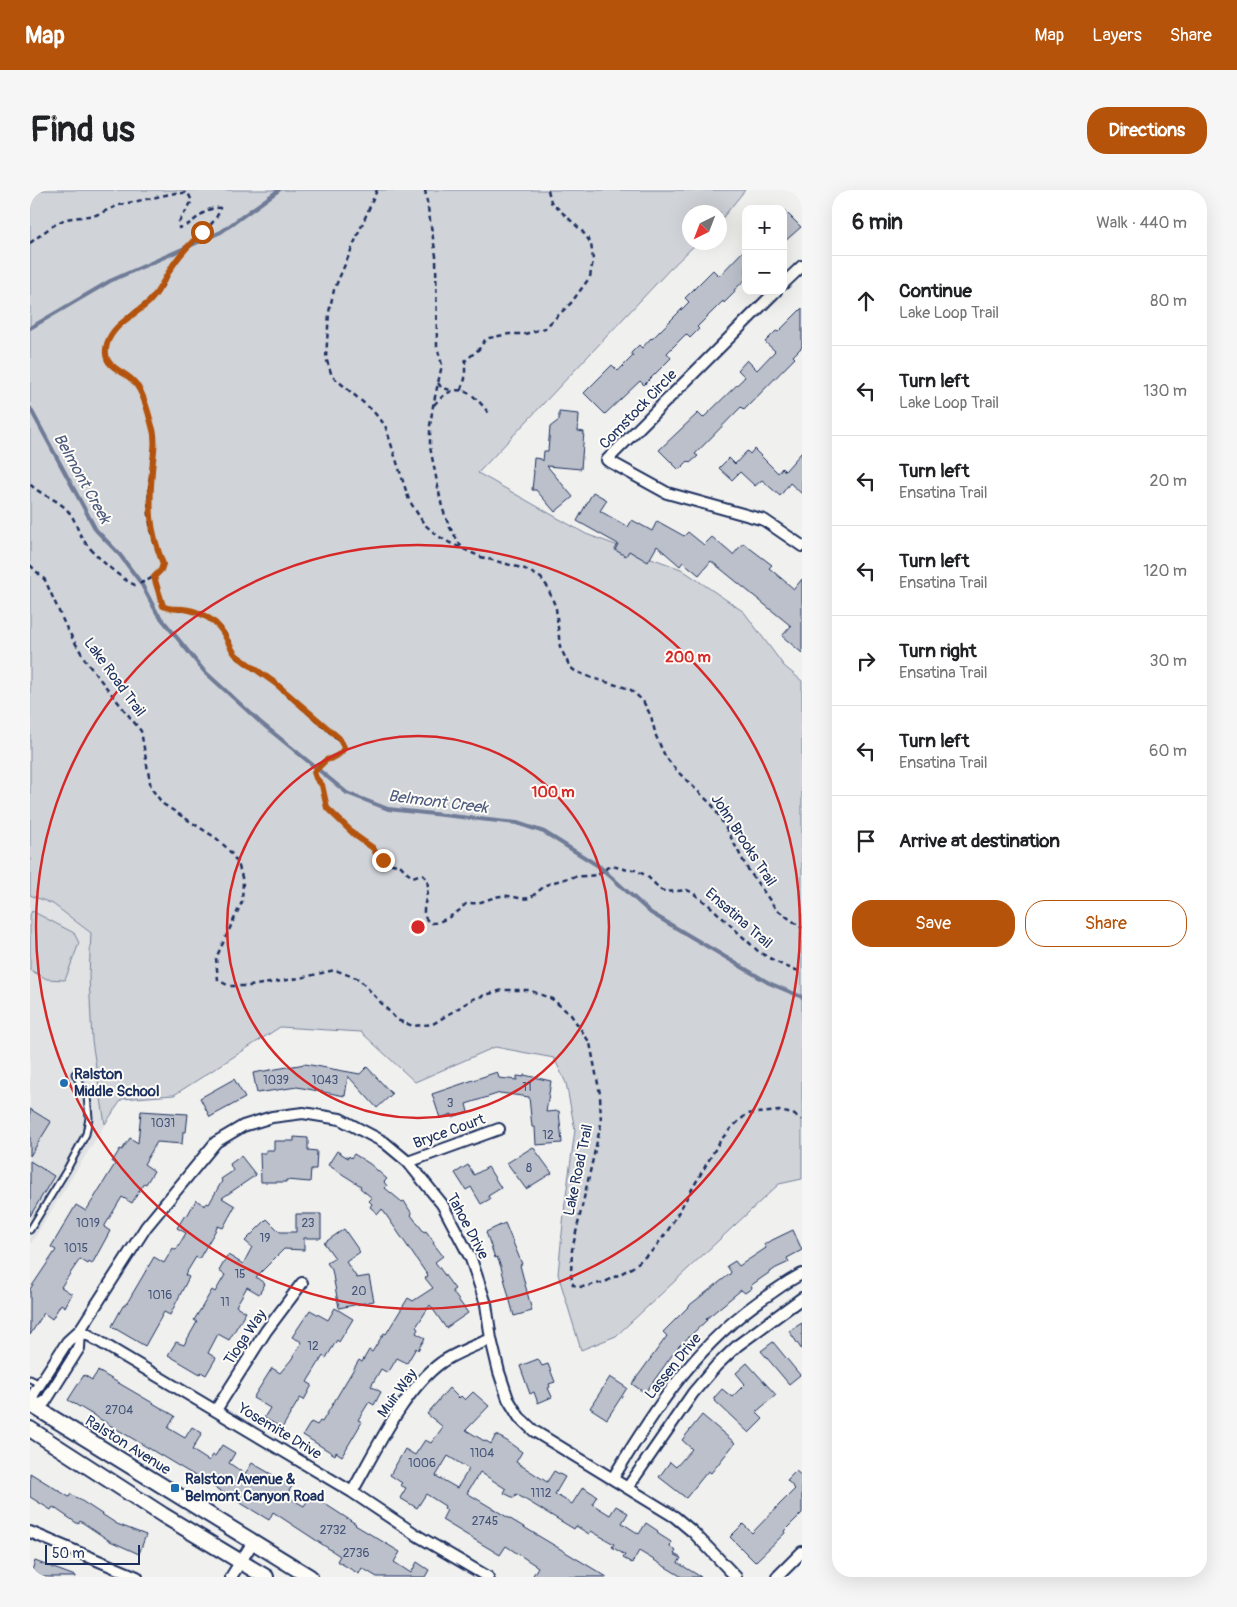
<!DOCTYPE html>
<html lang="en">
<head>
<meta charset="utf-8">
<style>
	:root { --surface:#fff; --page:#f6f6f6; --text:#202124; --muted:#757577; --line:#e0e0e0; --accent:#b45309 }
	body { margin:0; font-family:Pangolin,sans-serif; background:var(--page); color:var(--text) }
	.controls { position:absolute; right:15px; top:15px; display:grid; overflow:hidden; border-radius:10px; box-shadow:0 5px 20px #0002 }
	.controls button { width:45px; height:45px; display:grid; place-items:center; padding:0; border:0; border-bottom:1px solid var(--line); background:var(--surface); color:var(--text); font:25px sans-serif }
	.compass { position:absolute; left:652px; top:15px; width:45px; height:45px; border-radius:50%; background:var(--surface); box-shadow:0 5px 20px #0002; rotate:222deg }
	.scale { position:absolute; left:15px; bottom:12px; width:95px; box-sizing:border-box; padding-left:5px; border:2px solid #1b2f5e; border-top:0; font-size:14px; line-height:18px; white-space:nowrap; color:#1b2f5e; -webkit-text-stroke:4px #fdfcf7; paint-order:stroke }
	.stop { position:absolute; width:15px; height:15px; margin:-11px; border:4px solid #b45309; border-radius:50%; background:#fff }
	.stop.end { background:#b45309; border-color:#fff; box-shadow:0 1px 5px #0008 }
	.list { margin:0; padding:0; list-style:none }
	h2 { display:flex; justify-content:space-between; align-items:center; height:65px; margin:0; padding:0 20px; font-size:21px }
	h2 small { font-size:16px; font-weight:400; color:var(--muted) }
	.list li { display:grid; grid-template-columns:32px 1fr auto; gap:15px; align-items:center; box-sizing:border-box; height:90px; padding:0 20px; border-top:1px solid var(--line) }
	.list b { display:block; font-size:19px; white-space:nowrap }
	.list p { margin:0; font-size:16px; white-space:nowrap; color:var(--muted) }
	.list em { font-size:16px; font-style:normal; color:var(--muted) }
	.actions { display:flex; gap:10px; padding:15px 20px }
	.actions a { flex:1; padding:11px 0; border:1px solid var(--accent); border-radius:20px; text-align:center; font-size:18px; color:var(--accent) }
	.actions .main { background:var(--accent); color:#fff }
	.icon { flex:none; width:28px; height:28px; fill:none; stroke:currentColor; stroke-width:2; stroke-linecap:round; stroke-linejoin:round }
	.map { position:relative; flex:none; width:772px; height:1387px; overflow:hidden; border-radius:20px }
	header { display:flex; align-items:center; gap:30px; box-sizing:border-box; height:70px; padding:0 25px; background:var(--accent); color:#fff }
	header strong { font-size:24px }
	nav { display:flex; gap:28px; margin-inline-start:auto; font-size:18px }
	.intro { display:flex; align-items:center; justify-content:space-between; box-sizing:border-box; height:120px; padding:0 30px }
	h1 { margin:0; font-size:35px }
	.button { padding:12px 22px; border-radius:20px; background:var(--accent); color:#fff; font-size:18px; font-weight:700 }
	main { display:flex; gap:30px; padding:0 30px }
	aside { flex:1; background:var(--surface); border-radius:20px; box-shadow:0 5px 20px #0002 }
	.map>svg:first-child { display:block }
	.built { fill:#e0e2e3 }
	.green { fill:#d0d3d8; stroke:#76819b }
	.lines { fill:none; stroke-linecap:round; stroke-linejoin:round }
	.stream { stroke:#6f7b97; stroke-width:4 }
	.building { fill:#bbc0ca; stroke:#1b2f5e; fill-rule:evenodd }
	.lane-casing { stroke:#1b2f5e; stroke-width:9 }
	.street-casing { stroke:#1b2f5e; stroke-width:14 }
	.secondary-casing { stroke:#1b2f5e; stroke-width:18 }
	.path { stroke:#1b2f5e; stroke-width:2.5; stroke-dasharray:5 4; stroke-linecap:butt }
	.lane { stroke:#fdfcf7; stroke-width:5 }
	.street { stroke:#fdfcf7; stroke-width:10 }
	.secondary { stroke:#fdfcf7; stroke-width:14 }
	.route { stroke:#b45309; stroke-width:6 }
	.ring { fill:none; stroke:#d62828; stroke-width:2.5 }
	.poi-dot { fill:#1f6fb2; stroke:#fdfcf7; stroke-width:2 }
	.labels { text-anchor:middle; stroke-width:4; stroke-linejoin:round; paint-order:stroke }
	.number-label { font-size:12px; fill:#435379 }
	.street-label { font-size:15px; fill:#1b2f5e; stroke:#fdfcf7 }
	.poi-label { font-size:15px; font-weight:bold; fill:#1b2f5e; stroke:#fdfcf7; text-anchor:start }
	.water-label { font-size:16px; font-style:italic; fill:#4c5b7f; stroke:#fdfcf7 }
	.centre { fill:#d62828; stroke:#fdfcf7; stroke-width:2.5 }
	.ring-label { font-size:15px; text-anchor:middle; font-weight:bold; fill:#d62828; stroke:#fdfcf7; stroke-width:4; stroke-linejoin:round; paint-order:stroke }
</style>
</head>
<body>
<header>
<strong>Map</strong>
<nav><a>Map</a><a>Layers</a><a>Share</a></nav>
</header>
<div class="intro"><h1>Find us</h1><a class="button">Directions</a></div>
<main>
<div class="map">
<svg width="772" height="1387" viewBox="0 0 772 1387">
	<rect width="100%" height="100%" fill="#f0f0ee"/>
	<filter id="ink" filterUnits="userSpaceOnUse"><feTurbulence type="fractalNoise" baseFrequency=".02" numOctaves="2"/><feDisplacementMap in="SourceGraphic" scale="10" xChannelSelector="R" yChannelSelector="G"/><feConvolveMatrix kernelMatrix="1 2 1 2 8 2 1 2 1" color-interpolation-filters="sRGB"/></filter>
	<g filter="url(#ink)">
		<!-- built -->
		<path class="built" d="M0,705l23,9 38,29 -2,43 3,65 13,83 -75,121z"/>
		<!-- green -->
		<path class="green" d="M0,0h715l-25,31v-9h-30v30l7,1 -27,26 -192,204 108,61 95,35 63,43 40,54 18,15v498l-23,5 -163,152 -35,14 -23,-76 7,-71 10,-73 -9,-47 -12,-25 -59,-11 -80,35 -54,-50 -81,-5 -106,68 -52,4 -17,25 -13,-83 -3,-65 2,-43 -38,-29 -23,-9z
			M2,721l42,22 5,10 -14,37 -18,-1 -17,-9v-55z"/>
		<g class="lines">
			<!-- stream -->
			<path class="stream" d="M0,138l80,-47 111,-49 58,-42
				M0,218l66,122 24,25 21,28 16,30 47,58 56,51 87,71 41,16 129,14 27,9 56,35 51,46 118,70 33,14"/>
		</g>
		<!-- building -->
		<path class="building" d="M753,19l18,18 -18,16z
			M716,58v31l-12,11 1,2 -11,11 -1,-2 -26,26 2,2 -9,9 -4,-4 -19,19 4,5 -27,27 -4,-4 -35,33 -21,-21 28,-28 6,6 15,-15 -2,-3 8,-8 3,3 9,-10 1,1 37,-37 -4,-4 28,-28 6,6z
			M772,118v39l-9,9 2,2 -51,52 -3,-3 -46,47 3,2 -8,7 -2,-2 -9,9 -20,-20 39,-37 5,5 42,-41 -7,-7 9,-10 10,10 18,-19 -10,-9 11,-11 2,1z
			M529,222l20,2 -1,17 6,1 -3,37 -34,-3 26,31 -18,15 -19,-22h-4l2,-19h-1l1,-13 7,1 2,2 1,-10h4l2,-24 9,-7z
			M724,259l24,24 4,-5 3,3 17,-19v42l-12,-11 -10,13 -18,-16 -7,6 -15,-14 -8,8 -13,-12 10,-10 6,6 12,-13 3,3z
			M563,302l14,8 -7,11 28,16 4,-7 20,11 5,-10 27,15 4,-4 16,13 8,-8 21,18 10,-12 29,22 -3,3 25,21 8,-10v74l-20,-17 9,-10 -80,-65 -12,14 -16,-13 -3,4 -23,-20 -9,16 -19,-11 -3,5 -11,-6 3,-6 -41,-23z
			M275,874l55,10 7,-7 25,27 -15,14 -29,-32 -3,20 -48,-9 -40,6 -4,-20z
			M467,882l2,6 18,2v-4l7,1v-2l27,6 -5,31 13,-1 3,32 -26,2 -1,-18h-3l-3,-30 -29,-4 -34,11 2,8 -16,5v-3l-12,4 -8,-24z
			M204,889l11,19 -35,19 -10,-19z
			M0,919l21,13 -21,34z
			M111,921l47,3 -2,18h-3l-1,12 -25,-2 -13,22 10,7 -8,13 -2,-1 -12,20 -10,-6 -18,30 6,4 -18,33 -3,-2 -1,2 -8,-5 -19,28 11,7 -7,13 -4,-3 -9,15 -8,-6 -14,22v-46l26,-39 -5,-3 25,-42 10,6 29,-47 -3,-2 8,-13 2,1 8,-12 8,5z
			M264,947l14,1v12l9,1 -1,18h-5l-1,13 -24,-2v2h-25l-1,-29h6v-3h8v-9h20z
			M503,957l19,26 -26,16 -19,-26z
			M307,961l11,7 1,-2 2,2 3,-4 16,10 17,15 -3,3 3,4 -2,2 17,14 2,-1 8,13 -1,1 13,17 2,-1 8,11 -1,1 10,13 -8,6 20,27 -3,2 16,22 -22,15 -16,-23 -14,22 2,2 -2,4 9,5 -7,12 -2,-2 -9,15 -10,-5 -9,15 -7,-4 -10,17 10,6 -7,13 -5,-3 -11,18 4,2 -20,34 -6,-4 -1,3 -32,-20 8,-13 6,3 3,-4 2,1 37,-62 3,2 7,-12 3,2 12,-19 2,1 22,-36 5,3 20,-13 -8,-10 3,-2 -46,-67 -4,5 -8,-7 2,-3 -3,-3 3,-3 -12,-10 1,-2 -33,-21z
			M211,966l15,19 -34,23 13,8 -12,22 -5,-2 -19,33 -3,-2 -11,18 4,2 -19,38 -6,-3 -19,34 -31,-18 -2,-2 11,-20 4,-3 27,-46 10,6 9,-15 3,2 10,-17 -9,-5 8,-13 2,1 9,-16 9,6 2,-3 2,1 13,-23 -1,-2 12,-8 -3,-7z
			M0,971l24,15 -24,40z
			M438,975l6,10 14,-8 13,21 -13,8 2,3 -9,5 -10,-17 -5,3 -11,-17z
			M266,1024h25v24h-17v12l-20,-1 -28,28 9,7 -6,10 -12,-7 -11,19 10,6 -17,28 -11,-6 -10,19 8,5 -10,17 -5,-3 -1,2 -32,-19 8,-13 8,3 13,-23 -3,-2 5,-8 13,-22 3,2 10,-17 -6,-4 9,-16 15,9 9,-17 -7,-6 22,-22 13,13h16z
			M475,1033l17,41 -2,1 12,46 -18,5 -13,-49 -4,-10 -2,1 -9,-26z
			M314,1039l16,23 -14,10 11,16 12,-2 5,25 -35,7 -7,-38 -5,-7 8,-5 -11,-15z
			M763,1040l9,20 -15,8 2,4 -13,6 -23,16 -2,2 1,2 -7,5 -4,-3 -35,29 1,1 -29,27 -33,46 -13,-9 35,-48 -4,-4 28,-28 39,-30 1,-2 -4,-6 8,-5 4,5 27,-18 -2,-4z
			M305,1118l18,11 -14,23 -2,-2 -11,18 -3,-2 -16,26 5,3 -8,15 -4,-2 -18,30 -18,-10 6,-10 -17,-10 19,-30 8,5 11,-13 11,-18 -10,-5 18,-27 18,10z
			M772,1133v27l-13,-19z
			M743,1152l27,33 -11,9 -28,-33z
			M508,1169l4,7 6,-2 7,18 -6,2 1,3 -2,1 4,9 -14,6 -4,-11 -4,2 -10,-28z
			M717,1173l29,32 -20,17 7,7 -14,14 -35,-33v-2l8,-9 10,8 13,-13 -9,-11z
			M68,1181l77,45 -7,12 17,10 7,-11 10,6 -10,17 17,11 4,-6 2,1 7,-11 13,8 -6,10 16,11 7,-11 40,23 -6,10 18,10 7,-11 45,29 -1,1 45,27 -6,10 17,11 6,-11 12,8 -4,7h-48l-15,-9 -3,6 -22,-13 3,-5 -67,-44 -4,8 -201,-120 16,-25 8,5z
			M580,1187l17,11 -20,31 -17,-11z
			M419,1198l10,10 2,-2 4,4 8,-8 16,14 -23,24 20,12v-1l5,3 5,-9 11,6 15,11 -6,10 31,20 7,-11 11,6 -10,17 17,10 11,-17 14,9 -5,8 18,11 6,-9 12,7 -6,10 17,11 7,-11 12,8 -1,2 14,9 -1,5 6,4 -2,3 7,4 -3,5 23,14h-19l-43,-26 -7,12 -9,-5 2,-3 -13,-8 2,-3 -23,-13 -2,3 -13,-8 -2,3 -58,-35 -2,4 -10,-5 2,-4 -26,-17 -13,21 140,84h-75l6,-10 -32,-21 -6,9 -58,-35 5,-10 -3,-2 1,-2 -19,-12 -9,14 -17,-10 6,-10 -6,-3 2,-2 -12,-8 15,-26 10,6 10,-15 6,3 12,-16 -16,-13zM418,1266l21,13 -12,19 -21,-12z
			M672,1225l33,28 -24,30 -3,-2 -22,27 -27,-21 11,-15 6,5 16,-18 -10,-9z
			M766,1281l6,5v37l-18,18 1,2 -30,29 -25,-25 13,-13 9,9 28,-29 15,-15 -8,-9z
			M0,1283l39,24 2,-3 46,30 29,11 -7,19 -29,-13 -30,-20 -2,3 -25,-17 -2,3 -21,-13z
			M5,1371l40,15v1h-45z"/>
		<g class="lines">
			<!-- lane casing -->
			<g class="lane-casing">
				<path id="lane" d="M0,1040l36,-59 20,-37 3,-16 -2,-22 -12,-22
					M0,1189l10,5"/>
			</g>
			<!-- street casing -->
			<g class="street-casing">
				<path id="street" d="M753,94l19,-18
					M746,101l-169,169 60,33 97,27 38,26
					M378,972l91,-33
					M50,1140l-1,18 -34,54 -10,4 -2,-11 3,-5 31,-48 13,-12 66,-103 70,-85 27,-16 29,-9 31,-4 37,6 44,23 24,20 34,42 29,55 15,45 5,35 8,33 9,27 11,18 15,14 141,86 18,15 43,45
					M50,1140l272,162 66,44 70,41
					M186,1220l50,-79 36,-48
					M583,1288c43,-71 86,-138 157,-184 10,-7 21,-15 32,-20
					M598,1297l65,-94 23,-27 22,-21 64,-47
					M322,1302c23,-40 52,-103 90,-130 15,-10 32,-16 49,-23
					M0,1342l107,45
					M201,1387l22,-35
					M747,1387l25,-25"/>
			</g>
			<!-- secondary casing -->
			<g class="secondary-casing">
				<path id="secondary" d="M0,1214l280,173
					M0,1239l133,86 103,62"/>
			</g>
			<!-- path -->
			<path class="path" d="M347,0l-43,100 -5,22 -3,46 6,18 40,34 13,15 24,75 15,24 14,12 12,7 31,14 44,12 16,9 6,8 9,22 4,39 10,20 5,4 17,7 38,11 13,12 8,15 5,20 9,20 12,15 36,35 13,22 21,40 29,41 26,19
				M395,0l11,66 1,91 5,18 -9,41 -3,20v21l12,60 7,19 13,22
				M0,53l21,-16 14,-8 31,-4 23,-10 56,-12h13l4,8 -13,21v6c16,-3 24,-22 41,-20 -2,15 -28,33 -39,46 -10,12 -14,27 -24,39 -13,17 -57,36 -51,63 2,14 22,17 30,28 7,9 14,34 17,46l2,6c-3,28 -9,59 -5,87 2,14 7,27 13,41 -5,13 -16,17 -28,21 -15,-6 -44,-33 -53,-47 -5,-8 -7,-20 -14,-27 -11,-13 -27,-15 -38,-27
				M408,193l3,4 9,3
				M431,200l4,-11v-18l14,-12 6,-9 4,-2 20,-4h16l20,-6 26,-25 19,-26 3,-17 -2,-17 -9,-12 -31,-29 -3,-12
				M404,215c23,-27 39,-13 56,10
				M0,375l15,15 21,47 21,36 54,68 10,57 12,16 53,34 12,11 10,14 5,18 -1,21 -26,56 2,22 11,6h21l50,-8 35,-8 24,9 38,41 16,6 20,-2 40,-25 29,-9h27l23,9 19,16 19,28 10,51 1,30 -29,126 -1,24 2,11 9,2 23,-5 28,-15 20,-17 14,-18 53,-91 12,-14 15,-13 32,-3 14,3 9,6
				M124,387l9,29c11,6 24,2 35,7 15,6 28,18 33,33 2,5 2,7 6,11l38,26 67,60c5,11 -9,13 -17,17 -4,2 -8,8 -11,12l2,6 6,7 5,23 5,5 24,23 17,12 6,9 9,6 13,3 6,7 6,4 8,-3c14,7 2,27 3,39 0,4 4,10 9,10 8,0 22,-9 28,-14 1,-1 3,-4 5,-5 4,-2 8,0 11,-1 9,-2 17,-7 26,-7 9,-1 18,4 27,2l16,-13 8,-3 18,-5 26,-2 10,-8 4,-1 16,4h7l12,6 14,14 6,2 20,-2 6,3 17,13 49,46 25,14 18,6"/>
			<!-- lane -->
			<use href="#lane" class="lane"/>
			<!-- street -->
			<use href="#street" class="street"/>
			<!-- secondary -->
			<use href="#secondary" class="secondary"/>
		</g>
	</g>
	<g class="lines" filter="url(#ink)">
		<!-- route -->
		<path class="route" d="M172,42c-12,12 -24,24 -32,38 -7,11 -11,22 -21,32 -14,13 -36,22 -42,42 -7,25 18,25 28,39 9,11 13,29 17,43 5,14 1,30 0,45 -3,38 -3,57 11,93l-2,6 -7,7 9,29c7,4 12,2 20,3 12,1 27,8 35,17 9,9 11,22 19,30l38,27 64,55 5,9c-2,7 -11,12 -18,13l-12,12 2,6 6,7 5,23 29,28 17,12 5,9 5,3"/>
	</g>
	<!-- distance rings -->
	<g class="ring">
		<circle cx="388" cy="737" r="191"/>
		<circle cx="388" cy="737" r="382"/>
	</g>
	<!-- markers -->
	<g class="poi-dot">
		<circle cx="34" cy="893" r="5"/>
		<rect x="140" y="1293" width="10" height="10" rx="2.5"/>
	</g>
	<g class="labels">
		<!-- number labels -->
		<g class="number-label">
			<text x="246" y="894">1039</text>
			<text x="295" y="894">1043</text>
			<text x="497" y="901">11</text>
			<text x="420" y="917">3</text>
			<text x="133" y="937">1031</text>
			<text x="518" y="949">12</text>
			<text x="499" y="982">8</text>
			<text x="58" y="1037">1019</text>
			<text x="278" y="1037">23</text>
			<text x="235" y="1052">19</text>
			<text x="46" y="1062">1015</text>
			<text x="210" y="1088">15</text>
			<text x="329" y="1105">20</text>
			<text x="130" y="1109">1016</text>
			<text x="195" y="1116">11</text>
			<text x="283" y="1160">12</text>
			<text x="89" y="1224">2704</text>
			<text x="452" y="1267">1104</text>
			<text x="392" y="1277">1006</text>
			<text x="511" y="1307">1112</text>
			<text x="455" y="1335">2745</text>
			<text x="303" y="1344">2732</text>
			<text x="326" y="1367">2736</text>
		</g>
		<!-- street labels -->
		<g class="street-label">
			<text transform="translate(608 219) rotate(-46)" y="5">Comstock Circle</text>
			<text transform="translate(85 487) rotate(54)" y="5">Lake Road Trail</text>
			<text transform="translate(714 650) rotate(57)" y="5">John Brooks Trail</text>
			<text transform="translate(709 728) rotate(41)" y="5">Ensatina Trail</text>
			<text transform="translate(419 941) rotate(-20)" y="5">Bryce Court</text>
			<text transform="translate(548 980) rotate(-78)" y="5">Lake Road Trail</text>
			<text transform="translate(438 1036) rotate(62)" y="5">Tahoe Drive</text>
			<text transform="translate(215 1147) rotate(-56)" y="5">Tioga Way</text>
			<text transform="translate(643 1176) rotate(-51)" y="5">Lassen Drive</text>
			<text transform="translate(367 1203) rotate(-54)" y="5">Muir Way</text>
			<text transform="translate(250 1241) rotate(31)" y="5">Yosemite Drive</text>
			<text transform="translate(98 1255) rotate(32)" y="5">Ralston Avenue</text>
		</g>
		<!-- poi labels -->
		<g class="poi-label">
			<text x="44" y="889">Ralston<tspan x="44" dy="17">Middle School</tspan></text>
			<text x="155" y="1294">Ralston Avenue &amp;<tspan x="155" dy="17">Belmont Canyon Road</tspan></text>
		</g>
		<!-- water labels -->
		<g class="water-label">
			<text transform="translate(53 288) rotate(61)" y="6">Belmont Creek</text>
			<text transform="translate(408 611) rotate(7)" y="6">Belmont Creek</text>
		</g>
	</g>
	<circle cx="388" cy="737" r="8" class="centre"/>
	<g class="ring-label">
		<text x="658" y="472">200 m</text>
		<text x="523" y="607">100 m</text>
	</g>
</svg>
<div class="controls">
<button>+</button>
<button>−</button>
</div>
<svg class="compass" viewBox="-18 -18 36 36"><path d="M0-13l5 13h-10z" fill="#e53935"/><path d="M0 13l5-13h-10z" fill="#757577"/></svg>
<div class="scale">50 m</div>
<div class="stop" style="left:172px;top:42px"></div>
<div class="stop end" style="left:353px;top:670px"></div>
</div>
<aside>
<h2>6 min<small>Walk · 440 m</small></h2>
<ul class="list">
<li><svg class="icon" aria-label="ahead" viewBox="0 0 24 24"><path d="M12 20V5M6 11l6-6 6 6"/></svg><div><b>Continue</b><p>Lake Loop Trail</p></div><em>80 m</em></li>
<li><svg class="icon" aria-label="left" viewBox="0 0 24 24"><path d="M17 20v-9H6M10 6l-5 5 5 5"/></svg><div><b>Turn left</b><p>Lake Loop Trail</p></div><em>130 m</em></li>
<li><svg class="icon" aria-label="left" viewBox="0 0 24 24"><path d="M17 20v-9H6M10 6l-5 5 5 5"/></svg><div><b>Turn left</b><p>Ensatina Trail</p></div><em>20 m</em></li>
<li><svg class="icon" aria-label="left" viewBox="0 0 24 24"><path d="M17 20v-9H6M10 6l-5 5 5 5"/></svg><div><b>Turn left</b><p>Ensatina Trail</p></div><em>120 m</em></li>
<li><svg class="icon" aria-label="right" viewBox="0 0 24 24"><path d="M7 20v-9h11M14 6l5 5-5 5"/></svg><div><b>Turn right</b><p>Ensatina Trail</p></div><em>30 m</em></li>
<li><svg class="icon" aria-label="left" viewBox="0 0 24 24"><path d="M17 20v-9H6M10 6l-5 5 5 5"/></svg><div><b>Turn left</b><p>Ensatina Trail</p></div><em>60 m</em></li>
<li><svg class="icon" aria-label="arrive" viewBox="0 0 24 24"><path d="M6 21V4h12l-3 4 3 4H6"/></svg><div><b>Arrive at destination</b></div></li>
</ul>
<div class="actions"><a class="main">Save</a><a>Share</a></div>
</aside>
</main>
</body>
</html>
